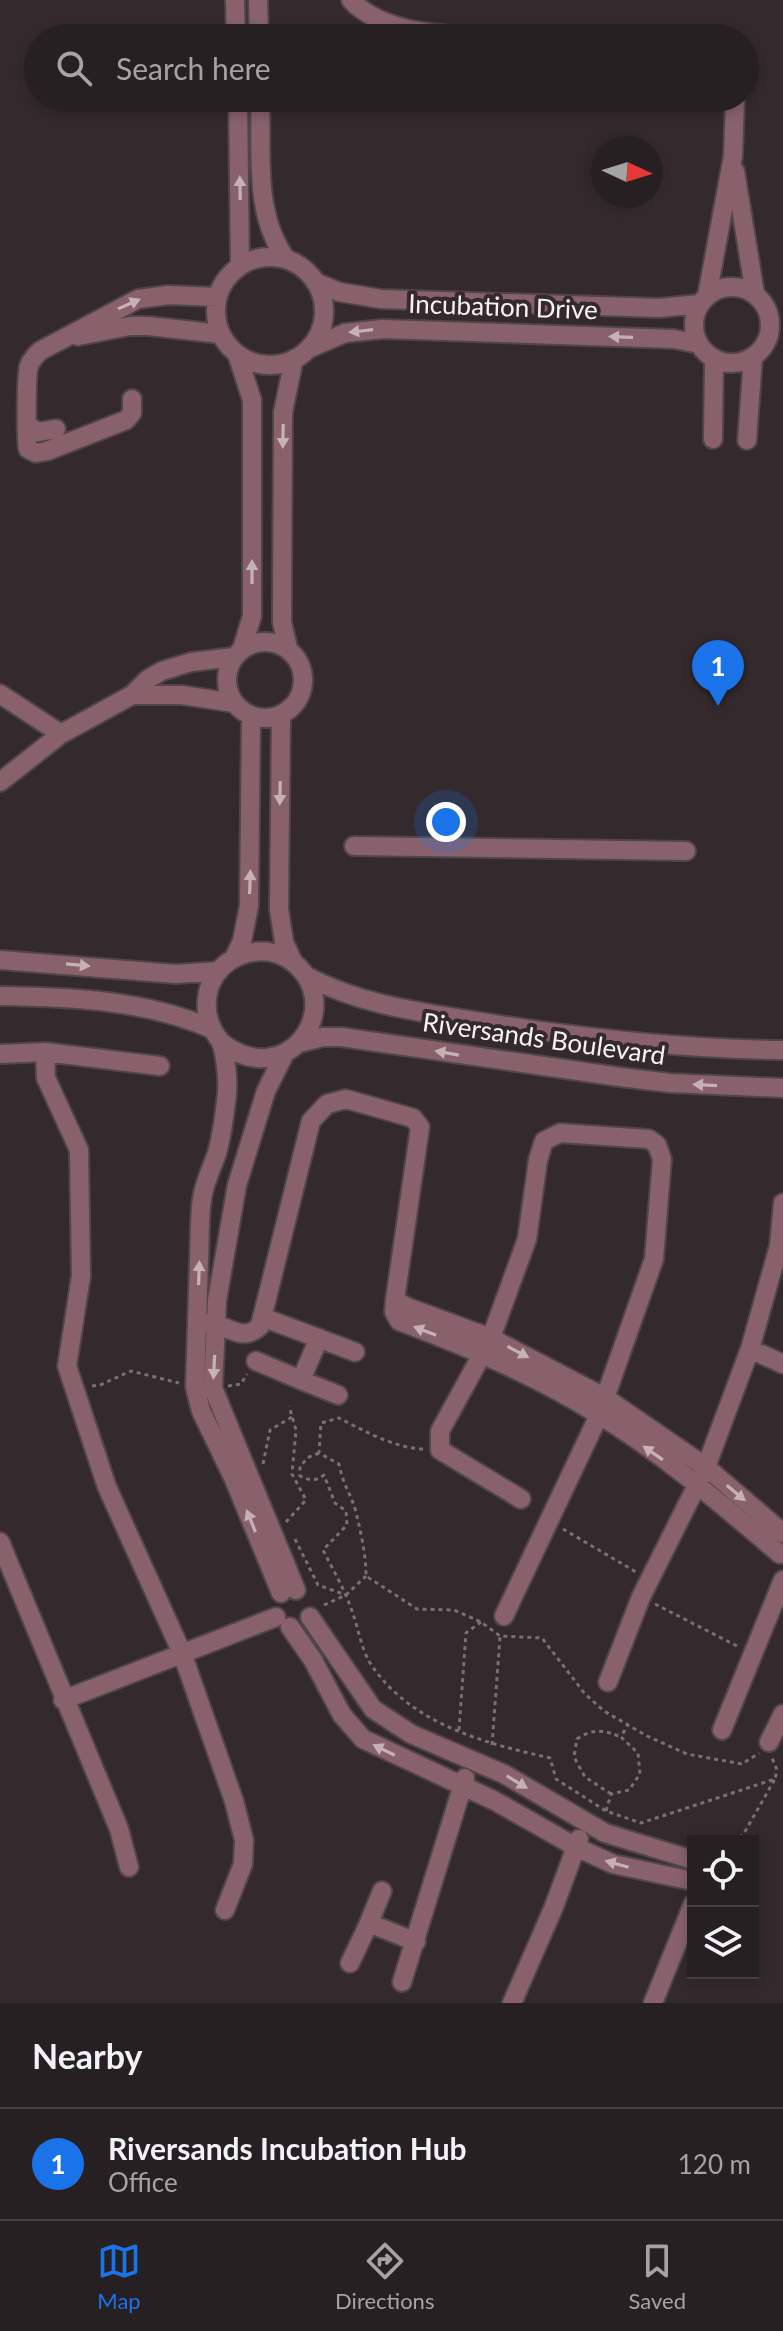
<!DOCTYPE html>
<html lang="en">
<head>
<meta charset="utf-8">
<style>
	:root { --surface:#272022; --page:#332d2f; --text:#f1f3f6; --muted:#a4a3a5; --line:#433e40; --accent:#1a73e8 }
	body { margin:0; font-family:Lato,sans-serif; background:var(--page); color:var(--text) }
	.controls { position:absolute; right:24px; bottom:24px; display:grid; overflow:hidden; border-radius:0px; box-shadow:0 4px 12px #0003 }
	.controls button { width:72px; height:72px; display:grid; place-items:center; padding:0; border:0; border-bottom:2px solid var(--line); background:var(--surface); color:var(--text); font:40px sans-serif }
	.compass { position:absolute; left:591px; top:136px; width:72px; height:72px; border-radius:50%; background:var(--surface); box-shadow:0 4px 12px #0003; rotate:94deg }
	.you { position:absolute; left:446px; top:822px; width:28px; height:28px; margin:-20px; border:6px solid #fff; border-radius:50%; background:#1a73e8; box-shadow:0 0 0 12px #1a73e833 }
	.badge { display:grid; place-items:center; width:52px; height:52px; border-radius:50%; background:var(--accent); color:#fff; font-size:26px; font-weight:700 }
	.pin { position:absolute; translate:-50% -66px; filter:drop-shadow(0 2px 4px #0008) }
	.pin::after { content:''; position:absolute; top:42px; width:28px; height:24px; background:inherit; clip-path:polygon(0 0,100% 0,50% 100%) }
	.list { margin:0; padding:0; list-style:none }
	h2 { display:flex; justify-content:space-between; align-items:center; height:104px; margin:0; padding:0 32px; font-size:34px }
	h2 small { font-size:26px; font-weight:400; color:var(--muted) }
	.list li { display:grid; grid-template-columns:52px 1fr auto; gap:24px; align-items:center; box-sizing:border-box; height:112px; padding:0 32px; border-top:2px solid var(--line) }
	.list b { display:block; font-size:30px; white-space:nowrap }
	.list p { margin:0; font-size:26px; white-space:nowrap; color:var(--muted) }
	.list em { font-size:26px; font-style:normal; color:var(--muted) }
	.icon { flex:none; width:44px; height:44px; fill:none; stroke:currentColor; stroke-width:2; stroke-linecap:round; stroke-linejoin:round }
	.map { position:relative; flex:none; width:783px; height:2003px; overflow:hidden }
	.search { position:absolute; background:var(--surface); box-shadow:0 4px 12px #0003; left:24px; right:24px; top:24px; height:88px; display:flex; align-items:center; gap:20px; box-sizing:border-box; padding:0 28px; border-radius:44px; color:var(--muted); font-size:30px }
	.sheet { height:216px; background:var(--surface) }
	nav { display:flex; justify-content:space-around; align-items:center; box-sizing:border-box; height:112px; border-top:2px solid var(--line); background:var(--surface); font-size:22px; color:var(--muted) }
	nav a { display:grid; justify-items:center; gap:4px }
	nav .on { color:var(--accent) }
	.map>svg:first-child { display:block }
	.lines { fill:none; stroke-linecap:round; stroke-linejoin:round }
	.minor-casing { stroke:#504649; stroke-width:22 }
	.path { stroke:#797072; stroke-width:3; stroke-dasharray:4 4; stroke-linecap:butt }
	.minor { stroke:#88616d; stroke-width:18 }
	.oneway { fill:#c6b1b7 }
	.labels { text-anchor:middle; stroke-width:8; stroke-linejoin:round; paint-order:stroke }
	.street-label { font-size:26px; fill:#f9f2f4; stroke:#342a2d }
</style>
</head>
<body>
<div class="map">
<svg width="783" height="2003" viewBox="0 0 783 2003">
	<rect width="100%" height="100%" fill="#342a2d"/>
	<g class="lines">
		<!-- minor casing -->
		<g class="minor-casing">
			<path id="minor" d="M235,0l1,38
				M258,0l1,38
				M351,0c40,43 130,35 185,38
				M238,98l2,168
				M260,98c2,54 -7,115 26,161
				M735,171l20,123
				M216 311a54 54 0 1 1 108 0a54 54 0 1 1-108 0Z
				M315,282l24,10 42,7 278,9 41,-4
				M694 325a38 38 0 1 1 76 0a38 38 0 1 1-76 0Z
				M707,296l26,-140 2,-58
				M78,336l52,-10h18l73,8
				M308,349l37,-16 38,-4 291,10 25,5
				M237,354l15,46v216l-10,33
				M132,399v14l-6,7 -79,31 -11,2 -8,-4c-2,-7 -2,-75 1,-83 2,-6 6,-10 11,-15l98,-52 31,-4 49,2
				M28,425l9,7 19,-3
				M713,439l1,-80
				M747,440l6,-83
				M227 680a38 38 0 1 1 76 0a38 38 0 1 1-76 0Z
				M288,648l-6,-26v-18l1,-192 11,-53
				M0,694l61,40
				M132,695h50l52,8
				M281,715l-2,194 5,33 9,20
				M0,782l61,-48 71,-39 16,-16 14,-8 29,-9 43,-5
				M354,846l332,5
				M234,958l8,-17 7,-35 2,-190
				M0,960l176,14 43,-3
				M306,976c55,29 114,36 175,46 100,16 200,27 302,28
				M0,996c71,1 146,4 212,33
				M222,1043c65,50 125,-36 72,-80 -27,-22 -69,-11 -83,20 -6,14 -6,33 2,47 2,5 7,9 9,15 4,14 6,34 5,48 -2,19 -5,42 -10,60 -5,15 -13,30 -15,46 -3,20 -2,41 -3,61 -1,42 -3,85 -4,127l6,24 32,66 48,116
				M299,1043l24,-6h18l279,40 50,6 113,5
				M45,1052l115,14
				M285,1053l-19,38 -29,94 -20,115 -4,88 83,202
				M0,1054l45,-2 1,26 33,72 2,126 -14,90 40,121 75,166 52,148 10,39 -1,24 -18,46
				M395,1300l12,7 84,31 113,59 102,70 77,66
				M262,1317l93,35
				M197,1322c6,1 14,1 20,3 18,5 27,16 43,1l51,-205 16,-17 19,-5 67,19 7,9 -25,173 -1,12 5,9c69,26 138,55 200,94 65,39 123,90 181,139
				M319,1338l-18,42 37,15
				M750,1349l33,15
				M256,1361l45,19
				M0,1542l119,287 10,38
				M504,1616l95,-201 55,-156 8,-100 -5,-14 -8,-6 -89,-6 -16,8 -6,19 -11,79 -36,99 -51,93v19l81,49
				M310,1617l63,92 38,25 93,40 101,59 88,27
				M290,1627l23,33 29,55 21,24 132,62 81,46 37,17 75,16 5,-2
				M608,1682l33,-85 65,-130 44,-118 29,-103 4,-43
				M63,1700l213,-83
				M722,1730l61,-150
				M769,1742l14,-28
				M382,1891l-13,32 47,19
				M350,1963l19,-40
				M402,1982l63,-204
				M512,2003l41,-94 26,-70
				M653,2003l40,-99"/>
		</g>
		<!-- path -->
		<path class="path" d="M92,1386l8,-1 31,-14 48,12
			M228,1386l13,-2 6,-10
			M423,1449c-28,-1 -59,-18 -84,-31l-18,5 -2,30 20,11c4,21 12,30 17,48 5,21 10,43 10,64l51,33 37,1 27,12 19,14 42,2 43,56 19,17 43,25 40,18 55,10 17,-11
			M319,1453l-10,4 -9,9v10c10,5 16,5 24,-1l11,28 11,8 1,14 -24,25c10,20 22,40 29,61 6,16 9,37 18,52 40,61 114,80 180,95l6,21 50,32 35,12 134,-44 2,-9 -5,-12
			M263,1464l7,-34 22,-13
			M286,1522l20,-22 -14,-26 4,-44 -7,-24
			M563,1529l73,43
			M295,1539l23,46 28,10
			M655,1604l82,42
			M324,1605l22,-10 20,-19
			M459,1730l7,-97 15,-11
			M492,1745l8,-108
			M611,1794l-26,-17 -11,-20 3,-18c16,-11 27,-9 44,-2
			M606,1811l5,-17 18,-4 11,-16 -2,-21 -17,-16 7,-13
			M732,1841l11,-6 32,-56"/>
		<!-- minor -->
		<use href="#minor" class="minor"/>
	</g>
	<!-- one-way arrows -->
	<defs><path id="oneway-solid" d="M-6-.8H1V-3.2L6.5 0L1 3.2V.8H-6Z" transform="scale(2)"/></defs>
	<g class="oneway">
		<use href="#oneway-solid" transform="translate(240 188) rotate(-91)"/>
		<use href="#oneway-solid" transform="translate(129 304) rotate(-24)"/>
		<use href="#oneway-solid" transform="translate(361 331) rotate(173)"/>
		<use href="#oneway-solid" transform="translate(621 337) rotate(-178)"/>
		<use href="#oneway-solid" transform="translate(283 436) rotate(91)"/>
		<use href="#oneway-solid" transform="translate(252 572) rotate(-90)"/>
		<use href="#oneway-solid" transform="translate(280 793) rotate(91)"/>
		<use href="#oneway-solid" transform="translate(250 882) rotate(-88)"/>
		<use href="#oneway-solid" transform="translate(78 965) rotate(5)"/>
		<use href="#oneway-solid" transform="translate(447 1053) rotate(-170)"/>
		<use href="#oneway-solid" transform="translate(705 1085) rotate(-177)"/>
		<use href="#oneway-solid" transform="translate(199 1273) rotate(-88)"/>
		<use href="#oneway-solid" transform="translate(425 1331) rotate(-159)"/>
		<use href="#oneway-solid" transform="translate(518 1352) rotate(28)"/>
		<use href="#oneway-solid" transform="translate(214 1367) rotate(93)"/>
		<use href="#oneway-solid" transform="translate(653 1453) rotate(-145)"/>
		<use href="#oneway-solid" transform="translate(736 1493) rotate(40)"/>
		<use href="#oneway-solid" transform="translate(251 1521) rotate(-112)"/>
		<use href="#oneway-solid" transform="translate(384 1750) rotate(-154)"/>
		<use href="#oneway-solid" transform="translate(517 1782) rotate(31)"/>
		<use href="#oneway-solid" transform="translate(617 1864) rotate(-164)"/>
	</g>
	<g class="labels">
		<!-- street labels -->
		<g class="street-label">
			<text transform="translate(503 307) rotate(2)" y="9">Incubation Drive</text>
			<text transform="translate(544 1039) rotate(8)" y="9">Riversands Boulevard</text>
		</g>
	</g>
</svg>
<div class="controls">
<button><svg class="icon" aria-label="locate" viewBox="0 0 24 24"><circle cx="12" cy="12" r="6"/><path d="M12 2v4M12 18v4M2 12h4M18 12h4"/></svg></button>
<button><svg class="icon" aria-label="layers" viewBox="0 0 24 24"><path d="M12 4l9 5-9 5-9-5zM3 14l9 5 9-5"/></svg></button>
</div>
<svg class="compass" viewBox="-18 -18 36 36"><path d="M0-13l5 13h-10z" fill="#e53935"/><path d="M0 13l5-13h-10z" fill="#a4a3a5"/></svg>
<div class="you"></div>
<div class="pin badge" style="left:718px;top:706px">1</div>
<div class="search"><svg class="icon" aria-label="search" viewBox="0 0 24 24"><circle cx="10" cy="10" r="6"/><path d="M15 15l6 6"/></svg>Search here</div>
</div>
<section class="sheet">
<h2>Nearby<small></small></h2>
<ul class="list">
<li><span class="badge">1</span><div><b>Riversands Incubation Hub</b><p>Office</p></div><em>120 m</em></li>
</ul>
</section>
<nav>
<a class="on"><svg class="icon" aria-label="map" viewBox="0 0 24 24"><path d="M3 6l6-2 6 2 6-2v14l-6 2-6-2-6 2zM9 4v14M15 6v14"/></svg>Map</a>
<a><svg class="icon" aria-label="directions" viewBox="0 0 24 24"><path d="M12 3l9 9-9 9-9-9zM9 14v-3h6M13 9l2 2-2 2"/></svg>Directions</a>
<a><svg class="icon" aria-label="saved" viewBox="0 0 24 24"><path d="M7 4h10v16l-5-4-5 4z"/></svg>Saved</a>
</nav>
</body>
</html>
